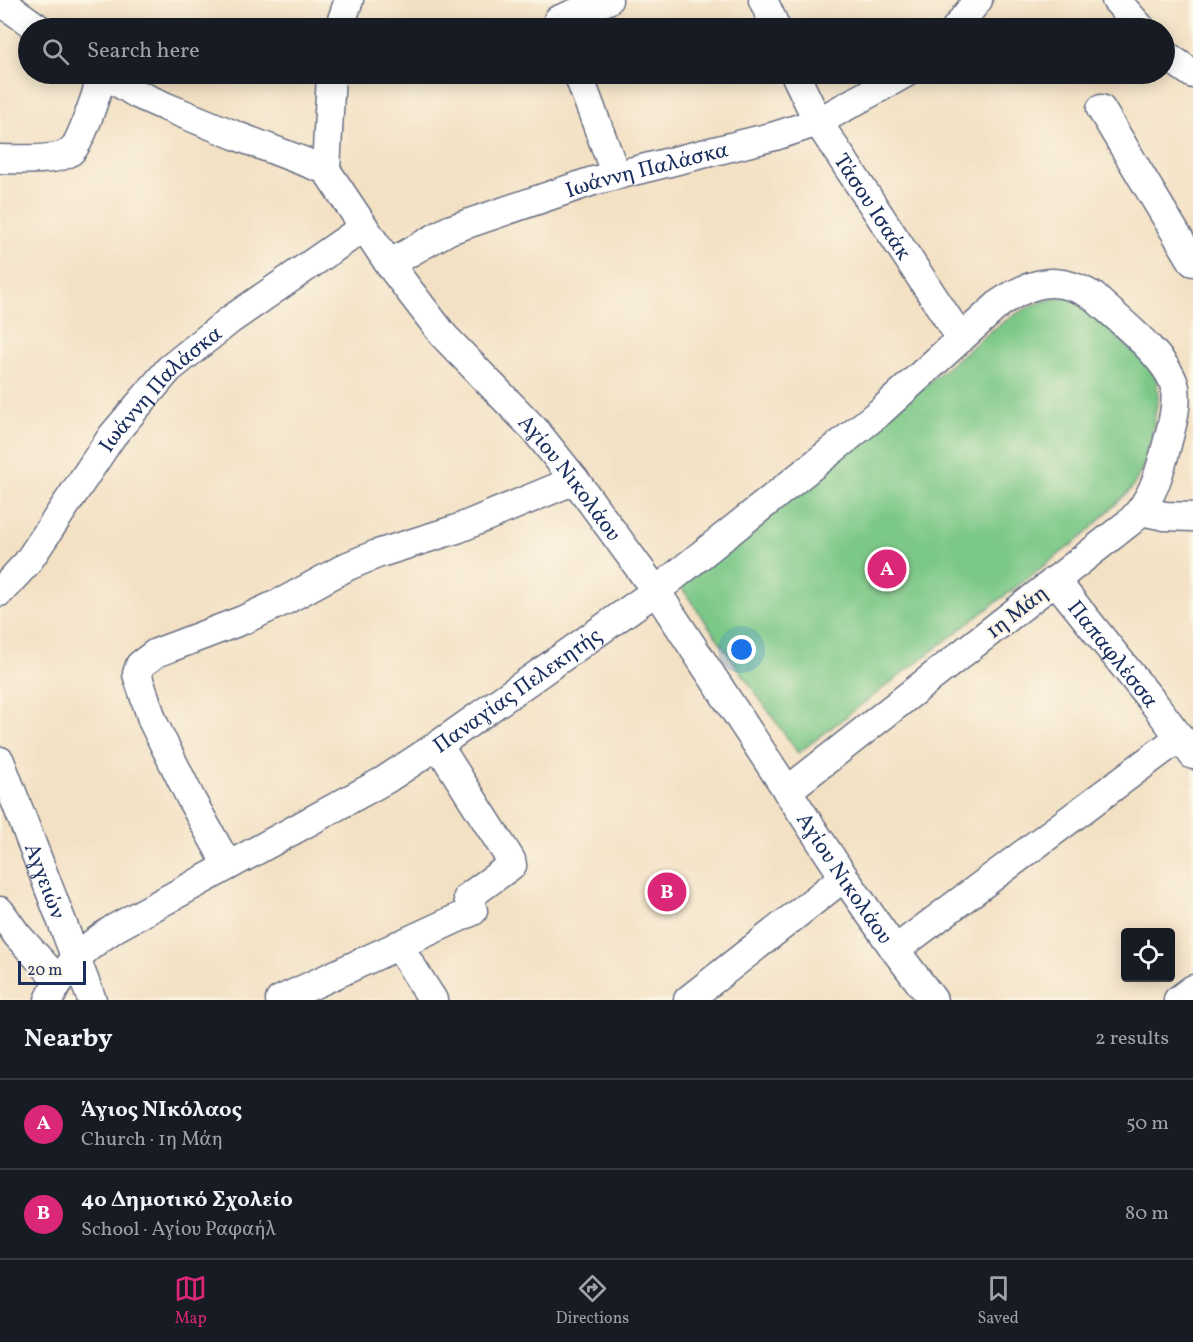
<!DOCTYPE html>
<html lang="en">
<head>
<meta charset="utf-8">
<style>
	:root { --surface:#171b24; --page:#242831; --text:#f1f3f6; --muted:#9ea1a6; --line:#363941; --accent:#db2777 }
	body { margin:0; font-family:Vollkorn,serif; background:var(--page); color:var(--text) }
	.controls { position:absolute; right:18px; bottom:18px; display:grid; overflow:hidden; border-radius:6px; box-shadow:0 3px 15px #0003 }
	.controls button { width:54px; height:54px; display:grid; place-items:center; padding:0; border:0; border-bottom:2px solid var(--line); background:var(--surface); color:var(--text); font:30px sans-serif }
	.scale { position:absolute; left:18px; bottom:15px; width:68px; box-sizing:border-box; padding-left:6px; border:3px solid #1b2f5e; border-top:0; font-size:16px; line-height:21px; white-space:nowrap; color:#1b2f5e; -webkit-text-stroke:4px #fcf5e5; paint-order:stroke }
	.you { position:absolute; left:742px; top:650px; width:21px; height:21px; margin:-15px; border:4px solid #fff; border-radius:50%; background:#1a73e8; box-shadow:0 0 0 9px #1a73e833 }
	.badge { display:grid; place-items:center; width:39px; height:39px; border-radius:50%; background:var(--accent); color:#fff; font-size:20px; font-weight:700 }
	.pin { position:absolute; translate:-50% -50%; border:3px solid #fff; box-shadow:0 2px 6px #0006 }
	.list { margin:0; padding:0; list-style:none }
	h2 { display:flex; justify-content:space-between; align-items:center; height:78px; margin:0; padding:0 24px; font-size:26px }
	h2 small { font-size:20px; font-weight:400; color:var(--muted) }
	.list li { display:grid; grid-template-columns:39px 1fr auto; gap:18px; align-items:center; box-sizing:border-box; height:90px; padding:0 24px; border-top:2px solid var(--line) }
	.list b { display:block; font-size:22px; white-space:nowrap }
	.list p { margin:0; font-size:20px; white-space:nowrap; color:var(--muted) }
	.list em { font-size:20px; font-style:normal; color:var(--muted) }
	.icon { flex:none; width:33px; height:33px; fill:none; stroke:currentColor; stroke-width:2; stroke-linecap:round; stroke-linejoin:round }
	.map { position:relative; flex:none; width:1193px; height:1000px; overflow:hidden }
	.search { position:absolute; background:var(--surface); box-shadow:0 3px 15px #0003; left:18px; right:18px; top:18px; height:66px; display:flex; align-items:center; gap:15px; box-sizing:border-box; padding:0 21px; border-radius:33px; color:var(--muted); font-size:22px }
	.sheet { height:258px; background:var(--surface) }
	nav { display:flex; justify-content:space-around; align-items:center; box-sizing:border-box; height:84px; border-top:2px solid var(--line); background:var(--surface); font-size:16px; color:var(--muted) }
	nav a { display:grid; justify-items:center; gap:3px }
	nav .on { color:var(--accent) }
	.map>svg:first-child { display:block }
	.green { fill:#7bc887; stroke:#4b7c72; stroke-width:1.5 }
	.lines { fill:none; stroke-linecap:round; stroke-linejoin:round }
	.minor-casing { stroke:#676d82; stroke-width:31 }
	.minor { stroke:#fff; stroke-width:28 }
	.labels { text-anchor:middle; stroke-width:4.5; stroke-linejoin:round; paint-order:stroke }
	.street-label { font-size:22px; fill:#1b2f5e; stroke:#fcf5e5 }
</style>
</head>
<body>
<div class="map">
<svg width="1193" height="1000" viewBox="0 0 1193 1000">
	<rect width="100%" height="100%" fill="#fcf5e5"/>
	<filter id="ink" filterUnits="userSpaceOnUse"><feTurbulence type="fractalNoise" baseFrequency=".0167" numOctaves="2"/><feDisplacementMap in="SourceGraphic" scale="12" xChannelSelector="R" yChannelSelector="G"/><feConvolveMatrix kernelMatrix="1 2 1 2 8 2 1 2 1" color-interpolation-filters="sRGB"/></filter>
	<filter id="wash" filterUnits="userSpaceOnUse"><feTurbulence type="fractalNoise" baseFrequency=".008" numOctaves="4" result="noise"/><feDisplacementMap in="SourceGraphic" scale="24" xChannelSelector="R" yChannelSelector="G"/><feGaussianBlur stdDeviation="1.35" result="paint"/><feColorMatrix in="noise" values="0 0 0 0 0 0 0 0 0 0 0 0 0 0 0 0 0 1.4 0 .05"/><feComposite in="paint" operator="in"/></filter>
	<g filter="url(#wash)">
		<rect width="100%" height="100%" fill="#f3e1c4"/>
		<!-- green -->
		<path class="green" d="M1061,297l19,4 68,64 9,16 1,17 -7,42 -8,27 -11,21 -49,48 -285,217 -117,-166 310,-256c23,-16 42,-30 70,-34z"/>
	</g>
	<g filter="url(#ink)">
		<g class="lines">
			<!-- minor casing -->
			<g class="minor-casing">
				<g id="minor">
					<path d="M763,0l13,28"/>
					<path d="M1116,0l25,28"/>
					<path d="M0,1l38,27"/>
					<path d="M558,20l50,-20"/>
					<path d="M339,28l10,-28"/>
					<path d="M956,28l22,-28"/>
					<path d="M1164,54l29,20"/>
					<path id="s1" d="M104,74l33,20 27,12 73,30 89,34 63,94 55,72 91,94 40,50 81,111 188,286 51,73 38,50"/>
					<path d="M578,74l38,101"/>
					<path id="s2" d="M795,74l23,48 142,215"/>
					<path d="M1101,109l92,153"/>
					<path d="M0,159c18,0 56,3 70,-7 12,-9 27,-62 33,-78"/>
					<path d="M326,170l5,-96"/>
					<path id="s3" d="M389,264l60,-34 144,-49 182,-45 43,-14 86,-48"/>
					<path d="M1141,511l24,5 28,1"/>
					<path id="s4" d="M1055,580l101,126 37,49"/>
					<path id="s5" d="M0,592l27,-29 85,-127 57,-67 61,-49 133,-92"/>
					<path id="s6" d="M0,761l92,239"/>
					<path d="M228,866l-36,-65 -39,-79 -16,-48 3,-9 16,-12 87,-33 43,-20 62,-34 29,-12 80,-25 118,-49"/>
					<path d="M0,911l17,24 42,46"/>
					<path d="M398,945l35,55"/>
					<path d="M895,950l285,-213"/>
					<path id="s7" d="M49,1000c16,-35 34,-51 66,-72l270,-148 53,-35 218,-154 224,-179 120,-109c33,-22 57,-28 93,-7 22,21 77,63 82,92 3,20 -5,44 -10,64 -7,26 -14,49 -34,69l-344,270"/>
					<path d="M280,1000l193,-89 -5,-14 44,-32 -1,-5 -73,-115"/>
					<path d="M688,1000l156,-123"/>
					<path d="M1178,1000l15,-11"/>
				</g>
			</g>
			<!-- minor -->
			<use href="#minor" class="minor"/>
		</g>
	</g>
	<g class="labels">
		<!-- street labels -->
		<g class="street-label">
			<text dy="8" stroke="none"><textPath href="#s3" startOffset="276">Ιωάννη Παλάσκα</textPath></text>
			<text dy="8" stroke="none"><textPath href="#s2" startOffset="154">Τάσου Ισαάκ</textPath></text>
			<text dy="8" stroke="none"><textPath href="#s5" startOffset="260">Ιωάννη Παλάσκα</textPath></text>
			<text dy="8" stroke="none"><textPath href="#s1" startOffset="636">Αγίου Νικολάου</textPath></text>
			<text transform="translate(1016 611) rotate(-38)" y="8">1η Μάη</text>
			<text dy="8" stroke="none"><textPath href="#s4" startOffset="94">Παπαφλέσσα</textPath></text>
			<text dy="8" stroke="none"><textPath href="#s7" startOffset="567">Παναγίας Πελεκητής</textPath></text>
			<text dy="8" stroke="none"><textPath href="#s1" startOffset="1122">Αγίου Νικολάου</textPath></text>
			<text dy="8" stroke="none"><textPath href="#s6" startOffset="128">Αγγειών</textPath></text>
		</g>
	</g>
</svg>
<div class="controls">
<button><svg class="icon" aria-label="locate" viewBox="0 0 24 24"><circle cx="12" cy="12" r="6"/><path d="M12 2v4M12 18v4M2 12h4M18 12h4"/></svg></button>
</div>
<div class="scale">20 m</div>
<div class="you"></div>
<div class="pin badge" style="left:887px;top:569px">A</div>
<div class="pin badge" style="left:667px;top:892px">B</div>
<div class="search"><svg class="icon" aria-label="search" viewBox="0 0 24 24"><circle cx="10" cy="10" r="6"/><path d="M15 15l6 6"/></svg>Search here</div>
</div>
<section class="sheet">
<h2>Nearby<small>2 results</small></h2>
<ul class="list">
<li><span class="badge">A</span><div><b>Άγιος ΝΙκόλαος</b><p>Church · 1η Μάη</p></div><em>50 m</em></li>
<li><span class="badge">B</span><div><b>4ο Δημοτικό Σχολείο</b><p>School · Αγίου Ραφαήλ</p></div><em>80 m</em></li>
</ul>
</section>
<nav>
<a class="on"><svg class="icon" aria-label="map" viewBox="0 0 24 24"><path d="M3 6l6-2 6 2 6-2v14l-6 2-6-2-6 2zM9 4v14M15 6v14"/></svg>Map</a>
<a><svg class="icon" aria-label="directions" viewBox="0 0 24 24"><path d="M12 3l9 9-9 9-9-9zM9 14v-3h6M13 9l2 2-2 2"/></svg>Directions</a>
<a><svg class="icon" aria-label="saved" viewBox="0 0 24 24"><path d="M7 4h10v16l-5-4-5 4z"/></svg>Saved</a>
</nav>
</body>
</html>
